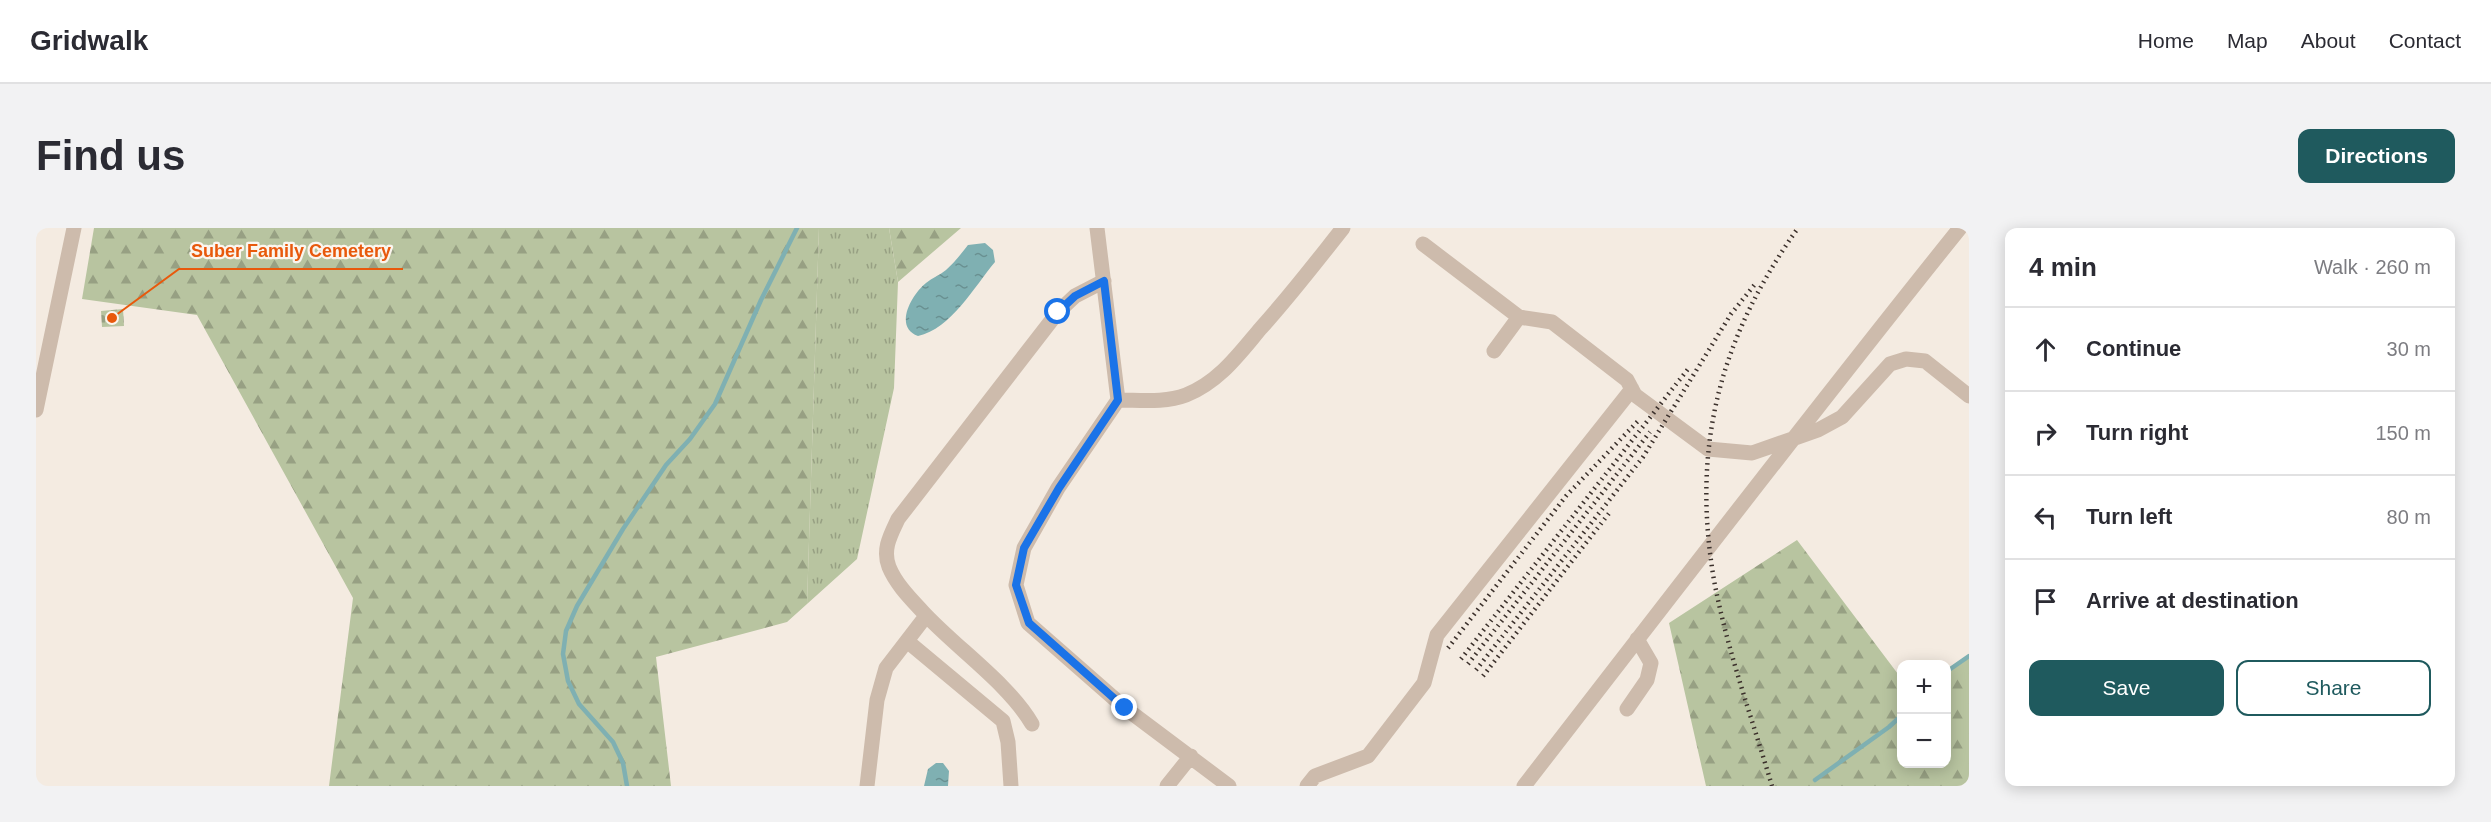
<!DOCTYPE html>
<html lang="en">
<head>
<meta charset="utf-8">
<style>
	:root { --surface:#fff; --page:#f2f2f3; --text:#2b2b33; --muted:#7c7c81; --line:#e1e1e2; --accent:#1f5a5e }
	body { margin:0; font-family:Arial,sans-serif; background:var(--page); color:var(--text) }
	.controls { position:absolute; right:18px; bottom:18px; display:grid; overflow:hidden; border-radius:12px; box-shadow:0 3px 15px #0003 }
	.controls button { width:54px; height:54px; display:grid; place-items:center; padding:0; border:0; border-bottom:2px solid var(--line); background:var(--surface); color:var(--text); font:30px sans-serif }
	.stop { position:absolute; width:18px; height:18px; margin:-14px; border:4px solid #1a73e8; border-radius:50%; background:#fff }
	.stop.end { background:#1a73e8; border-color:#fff; box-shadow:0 2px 6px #0008 }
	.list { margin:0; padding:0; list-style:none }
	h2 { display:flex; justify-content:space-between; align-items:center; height:78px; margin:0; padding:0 24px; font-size:26px }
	h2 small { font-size:20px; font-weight:400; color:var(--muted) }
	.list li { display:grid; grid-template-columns:39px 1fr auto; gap:18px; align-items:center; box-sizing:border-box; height:84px; padding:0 24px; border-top:2px solid var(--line) }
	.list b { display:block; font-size:22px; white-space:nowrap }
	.list em { font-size:20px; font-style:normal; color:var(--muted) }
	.actions { display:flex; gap:12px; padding:18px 24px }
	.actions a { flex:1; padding:14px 0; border:2px solid var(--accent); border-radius:12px; text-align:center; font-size:21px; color:var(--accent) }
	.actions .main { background:var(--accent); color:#fff }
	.icon { flex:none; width:33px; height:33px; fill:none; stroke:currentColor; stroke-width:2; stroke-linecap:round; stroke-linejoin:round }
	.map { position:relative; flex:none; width:1933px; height:558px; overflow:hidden; border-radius:12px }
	header { display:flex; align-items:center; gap:36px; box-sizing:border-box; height:84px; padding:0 30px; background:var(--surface); border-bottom:2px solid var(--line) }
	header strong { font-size:28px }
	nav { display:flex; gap:33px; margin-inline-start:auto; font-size:21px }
	.intro { display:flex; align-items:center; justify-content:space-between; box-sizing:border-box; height:144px; padding:0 36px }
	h1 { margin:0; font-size:42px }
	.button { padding:15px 27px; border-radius:12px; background:var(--accent); color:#fff; font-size:21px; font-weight:700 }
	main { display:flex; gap:36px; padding:0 36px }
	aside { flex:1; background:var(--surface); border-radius:12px; box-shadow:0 3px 15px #0003 }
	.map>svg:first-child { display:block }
	.grass { fill:url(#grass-tufts) }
	.forest { fill:url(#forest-firs) }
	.cemetery { fill:url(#cemetery-stones) }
	.water { fill:url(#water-ripples) }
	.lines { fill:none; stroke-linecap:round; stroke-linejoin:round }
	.stream { stroke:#7fb0b2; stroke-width:4.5 }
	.minor { stroke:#cdbbac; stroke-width:15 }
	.rail { stroke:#3b302b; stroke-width:4.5; stroke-dasharray:1.5 4.5; stroke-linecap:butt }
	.route { stroke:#1a73e8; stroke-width:8 }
	.leader { fill:none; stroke:#e8590c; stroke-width:2 }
	.callout-dot { fill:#e8590c; stroke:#fbf5ee; stroke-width:2 }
	.callout-label { font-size:18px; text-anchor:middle; font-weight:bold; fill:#e8590c; stroke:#fbf5ee; stroke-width:4.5; stroke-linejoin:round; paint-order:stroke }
</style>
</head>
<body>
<header>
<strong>Gridwalk</strong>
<nav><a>Home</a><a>Map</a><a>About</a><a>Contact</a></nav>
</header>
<div class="intro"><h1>Find us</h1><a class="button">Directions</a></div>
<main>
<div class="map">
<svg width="1933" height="558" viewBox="0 0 1933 558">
	<defs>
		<pattern id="grass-tufts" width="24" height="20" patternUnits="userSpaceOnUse" patternTransform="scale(1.5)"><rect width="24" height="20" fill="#b8c4a0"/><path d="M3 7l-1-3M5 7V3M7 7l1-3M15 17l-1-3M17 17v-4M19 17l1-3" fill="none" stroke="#97a083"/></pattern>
		<pattern id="forest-firs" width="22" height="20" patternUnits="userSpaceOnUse" patternTransform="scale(1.5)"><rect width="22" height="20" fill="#b8c4a0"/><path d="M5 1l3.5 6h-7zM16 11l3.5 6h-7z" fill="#97a083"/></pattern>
		<pattern id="cemetery-stones" width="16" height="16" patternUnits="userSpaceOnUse" patternTransform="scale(1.5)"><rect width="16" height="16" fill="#b8c4a0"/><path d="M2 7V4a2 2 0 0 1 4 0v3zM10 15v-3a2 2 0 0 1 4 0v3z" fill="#97a083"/></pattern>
		<pattern id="water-ripples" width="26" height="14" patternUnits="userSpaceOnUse" patternTransform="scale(1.5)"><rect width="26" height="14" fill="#7fb0b2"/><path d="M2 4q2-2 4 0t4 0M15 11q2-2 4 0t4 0" fill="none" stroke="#699091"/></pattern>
	</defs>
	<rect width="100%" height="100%" fill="#f4ebe1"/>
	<!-- grass -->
	<path class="grass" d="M783,0h70l9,54 -4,106 -29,134 -8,37 -50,45z"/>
	<!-- forest -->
	<path class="forest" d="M58,0h725l-12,376 -20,18 -131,35 15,129h-342l24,-188 -156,-283 -115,-16z
		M853,0h72l-63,54z
		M1761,312l104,138 1,86h44l1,-92 22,-14v128h-263l-37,-163z"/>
	<!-- cemetery -->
	<path class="cemetery" d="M87,81l1,17 -22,1 -1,-16z"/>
	<!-- water -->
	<path class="water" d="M949,15l8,7 2,12c-21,25 -44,67 -77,74 -25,-9 -6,-42 8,-53 6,-5 14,-8 20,-13 8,-7 15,-16 22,-25z
		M900,535h7l6,8 -1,15h-24l4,-17z"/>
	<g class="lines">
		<!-- stream -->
		<path class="stream" d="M1910,444l23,-16
			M1779,552l74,-53 13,-12
			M591,558l-4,-23 -10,-21 -34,-38 -11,-23 -5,-27 3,-23 11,-25 46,-77 43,-64 24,-26 25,-35 46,-104 36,-72"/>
		<!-- minor -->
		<path class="minor" d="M1061,0l21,172 -60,88 -34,60 -8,37 12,38 97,85 104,78
			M1387,16l96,73 33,5 75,58 8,15 73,54 44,4 66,-23 24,-13 48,-53 16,-5 19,2 44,35
			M1458,123l25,-34
			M1082,172c22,0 47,3 68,-5 33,-13 53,-41 75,-67 29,-32 55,-66 82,-100
			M0,182l38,-182
			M871,413l96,80 5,21 3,44
			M1591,481l20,-29 4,-17 -14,-24
			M996,496c-24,-41 -76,-76 -110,-113 -12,-13 -26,-27 -33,-44 -7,-18 2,-33 9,-48l160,-207 17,-16 29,-15
			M831,558l10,-86 9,-32 40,-52
			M1131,558l24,-30
			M1271,558l8,-10 53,-20 56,-73 13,-48 195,-246
			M1488,558c145,-187 288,-374 436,-558"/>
		<!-- rail -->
		<path class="rail" d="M1412,420l118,-152 73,-76
			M1425,431l227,-290
			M1432,436l182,-232
			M1440,442l167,-213 88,-143 25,-31
			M1447,448l127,-164
			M1736,558c-20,-68 -45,-136 -58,-206 -23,-134 6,-242 84,-352"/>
	</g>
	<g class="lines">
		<!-- route -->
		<path class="route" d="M1022,84l17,-16 29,-15 14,119 -59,88 -35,60 -8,37 13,38 96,85"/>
	</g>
	<!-- callouts -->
	<path class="leader" d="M76 90L143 41H367"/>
	<circle class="callout-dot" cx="76" cy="90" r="6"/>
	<g class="callout-label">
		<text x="255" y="29">Suber Family Cemetery</text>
	</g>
</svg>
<div class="controls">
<button>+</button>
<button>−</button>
</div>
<div class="stop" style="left:1022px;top:84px"></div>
<div class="stop end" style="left:1089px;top:480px"></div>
</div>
<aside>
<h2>4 min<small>Walk · 260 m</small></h2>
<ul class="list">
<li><svg class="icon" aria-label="ahead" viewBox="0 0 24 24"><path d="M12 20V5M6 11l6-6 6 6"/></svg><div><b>Continue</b></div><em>30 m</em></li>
<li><svg class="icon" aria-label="right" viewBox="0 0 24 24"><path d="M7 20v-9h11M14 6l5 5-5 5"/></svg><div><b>Turn right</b></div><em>150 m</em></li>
<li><svg class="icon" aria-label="left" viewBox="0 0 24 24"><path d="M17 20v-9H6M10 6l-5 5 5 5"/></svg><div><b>Turn left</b></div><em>80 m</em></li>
<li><svg class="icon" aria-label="arrive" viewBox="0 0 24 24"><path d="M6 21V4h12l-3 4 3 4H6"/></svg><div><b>Arrive at destination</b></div></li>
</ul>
<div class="actions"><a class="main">Save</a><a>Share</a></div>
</aside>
</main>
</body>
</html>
